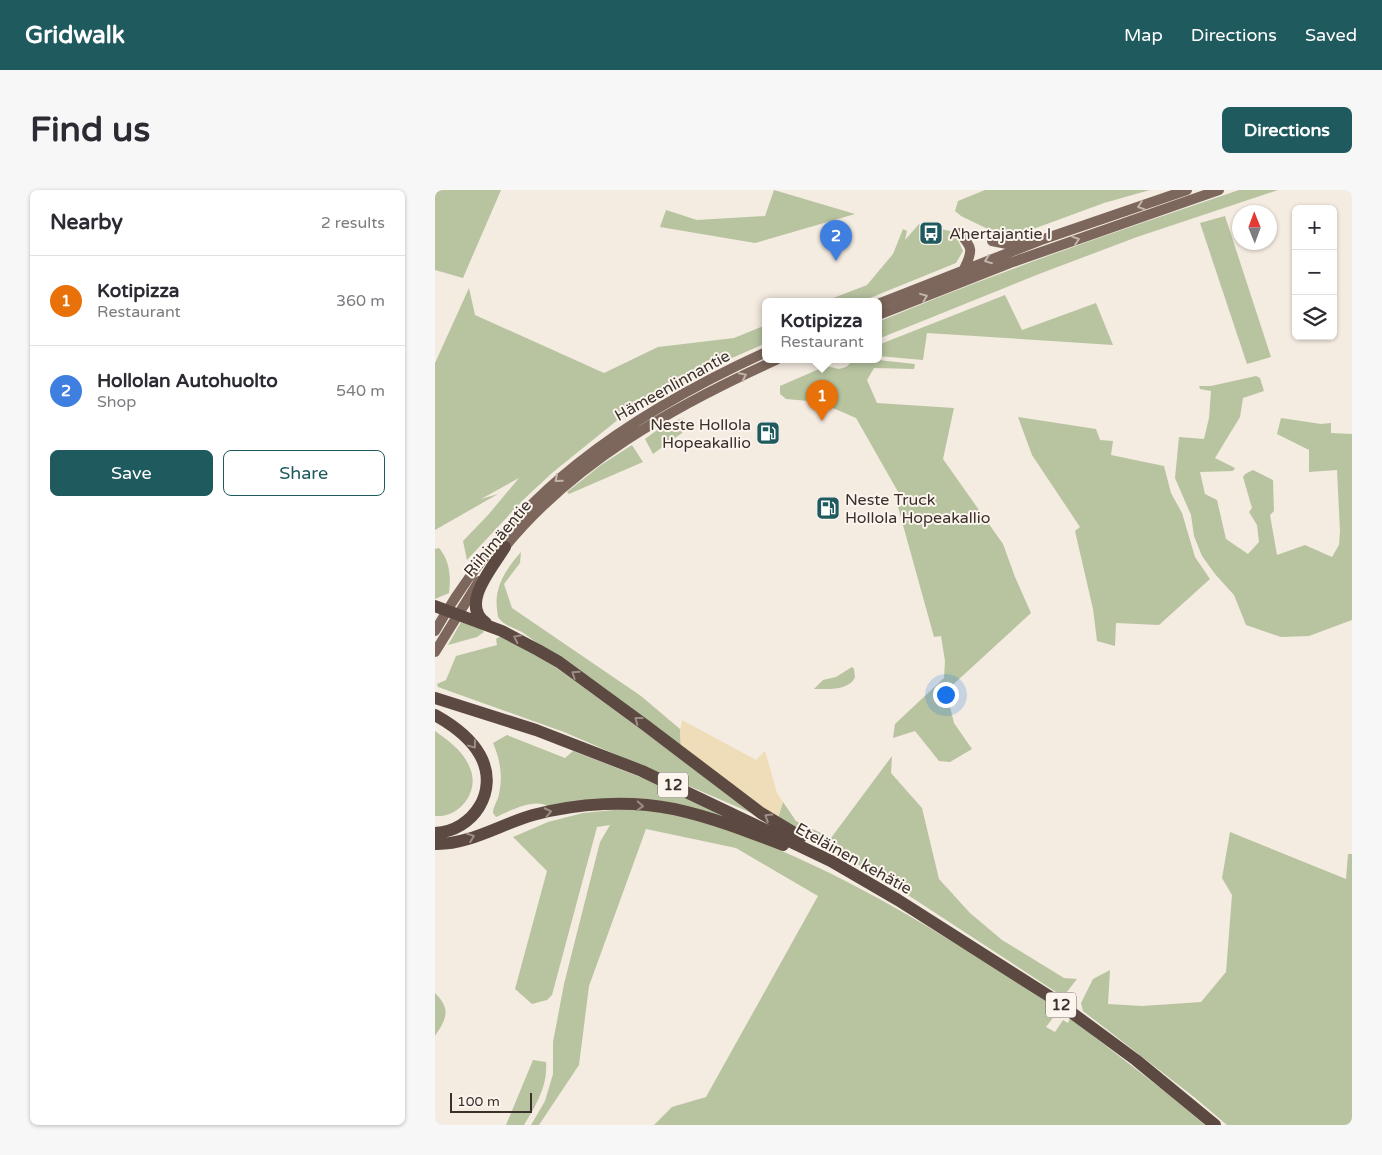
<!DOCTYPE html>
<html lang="en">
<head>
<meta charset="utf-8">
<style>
	:root { --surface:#fff; --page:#f7f7f7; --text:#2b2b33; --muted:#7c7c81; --line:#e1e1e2; --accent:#1f5a5e }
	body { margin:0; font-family:"Varela Round",sans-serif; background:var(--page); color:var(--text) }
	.controls { position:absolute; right:15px; top:15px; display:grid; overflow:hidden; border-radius:8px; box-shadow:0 1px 4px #0004 }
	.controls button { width:45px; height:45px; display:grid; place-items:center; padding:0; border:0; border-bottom:1px solid var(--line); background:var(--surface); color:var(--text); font:25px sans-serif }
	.compass { position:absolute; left:797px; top:15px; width:45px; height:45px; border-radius:50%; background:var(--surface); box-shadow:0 1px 4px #0004; rotate:359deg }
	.scale { position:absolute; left:15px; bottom:12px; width:82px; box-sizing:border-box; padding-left:5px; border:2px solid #3b302b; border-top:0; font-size:14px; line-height:18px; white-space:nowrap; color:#3b302b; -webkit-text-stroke:4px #fbf5ee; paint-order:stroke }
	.you { position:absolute; left:510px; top:504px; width:18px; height:18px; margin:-12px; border:4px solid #fff; border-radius:50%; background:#1a73e8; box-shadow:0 0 0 8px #1a73e833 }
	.badge { display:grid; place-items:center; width:32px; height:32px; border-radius:50%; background:var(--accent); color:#fff; font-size:16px; font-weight:700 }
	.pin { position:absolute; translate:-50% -41px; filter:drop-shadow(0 1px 2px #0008) }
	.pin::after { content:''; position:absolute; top:26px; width:18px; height:15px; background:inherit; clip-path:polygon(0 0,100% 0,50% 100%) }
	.popup { position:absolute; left:327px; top:108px; width:120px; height:65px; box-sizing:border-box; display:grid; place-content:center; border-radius:8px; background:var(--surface); filter:drop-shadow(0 1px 4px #0005); font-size:16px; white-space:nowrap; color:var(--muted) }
	.popup b { font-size:19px; color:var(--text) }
	.popup::after { content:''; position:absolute; left:50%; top:100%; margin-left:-10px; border:10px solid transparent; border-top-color:var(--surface) }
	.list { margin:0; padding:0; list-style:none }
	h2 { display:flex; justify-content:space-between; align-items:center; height:65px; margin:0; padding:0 20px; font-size:21px }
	h2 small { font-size:16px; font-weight:400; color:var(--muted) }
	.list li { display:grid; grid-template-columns:32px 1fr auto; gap:15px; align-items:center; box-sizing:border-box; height:90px; padding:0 20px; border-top:1px solid var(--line) }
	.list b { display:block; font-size:19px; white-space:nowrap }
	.list p { margin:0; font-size:16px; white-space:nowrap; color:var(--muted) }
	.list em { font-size:16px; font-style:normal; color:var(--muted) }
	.actions { display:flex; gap:10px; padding:15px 20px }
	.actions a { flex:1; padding:11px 0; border:1px solid var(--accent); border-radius:8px; text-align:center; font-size:18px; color:var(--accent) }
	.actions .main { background:var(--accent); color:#fff }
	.icon { flex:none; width:28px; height:28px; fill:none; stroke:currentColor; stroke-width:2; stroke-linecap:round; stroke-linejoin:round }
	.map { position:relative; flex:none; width:917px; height:935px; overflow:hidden; border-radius:8px }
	header { display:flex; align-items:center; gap:30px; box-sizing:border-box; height:70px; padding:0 25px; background:var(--accent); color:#fff }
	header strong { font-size:24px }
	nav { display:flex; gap:28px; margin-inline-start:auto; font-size:18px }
	.intro { display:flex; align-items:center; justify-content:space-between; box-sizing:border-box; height:120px; padding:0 30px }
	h1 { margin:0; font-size:35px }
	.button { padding:12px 22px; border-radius:8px; background:var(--accent); color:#fff; font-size:18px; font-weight:700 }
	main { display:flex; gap:30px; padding:0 30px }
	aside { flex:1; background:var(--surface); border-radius:8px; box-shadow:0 1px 4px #0004 }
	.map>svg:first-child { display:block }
	.green { fill:#b8c4a0 }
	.sand { fill:#efdcb8 }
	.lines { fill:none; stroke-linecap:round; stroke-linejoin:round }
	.primary { stroke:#7d675c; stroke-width:10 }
	.highway { stroke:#5c4a42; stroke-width:12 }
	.oneway { stroke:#c2b5ac }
	.oneway2 { stroke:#9c8e87 }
	.labels { text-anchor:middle; stroke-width:4; stroke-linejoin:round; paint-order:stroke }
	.shield { fill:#fbf5ee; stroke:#756b66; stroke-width:1 }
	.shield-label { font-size:15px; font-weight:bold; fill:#3b302b }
	.poi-label { font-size:16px; fill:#3b302b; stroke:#fbf5ee; text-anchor:start }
	.street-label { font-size:16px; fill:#3b302b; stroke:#fbf5ee }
</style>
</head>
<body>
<header>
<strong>Gridwalk</strong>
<nav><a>Map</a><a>Directions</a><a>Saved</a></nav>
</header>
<div class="intro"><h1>Find us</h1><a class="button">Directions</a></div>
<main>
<aside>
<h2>Nearby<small>2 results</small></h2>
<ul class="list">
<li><span class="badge" style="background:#e8710a">1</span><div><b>Kotipizza</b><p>Restaurant</p></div><em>360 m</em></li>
<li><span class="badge" style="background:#3f7fe0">2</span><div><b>Hollolan Autohuolto</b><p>Shop</p></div><em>540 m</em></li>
</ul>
<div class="actions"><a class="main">Save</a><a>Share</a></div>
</aside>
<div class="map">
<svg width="917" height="935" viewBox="0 0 917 935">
	<rect width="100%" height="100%" fill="#f4ebe1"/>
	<!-- green -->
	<path class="green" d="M0,0h66l-38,88 -28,-8z
		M339,0l81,24 -100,29 -95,-16 6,-17 31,10 68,-4z
		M550,0h165l-46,13 -68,25 -24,8 -16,-3 -35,-17 -6,-5 3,-10z
		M804,0h39l-141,47 -98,37 -161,65v-17c118,-50 240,-91 361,-132z
		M790,26l46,141 -24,7 -47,-141z
		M484,34l35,8 9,19 -7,12 -96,39h-37l44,-17 26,-31 10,-25 4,2 -2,9z
		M34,98l6,27 129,58 54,-26 76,-9 32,-13v18l-41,18 -105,57 -68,55 -29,27 -56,60 -4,-19 25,-26 31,-37 -38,21 17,-5 -63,36v-167z
		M570,105l17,35 74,-27 17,42 -186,-12 -4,27 -45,-4v-11z
		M419,170h24l37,4 -1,5 -40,-1 -7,12 10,23 77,5 -11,51 60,85 12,33 16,36 -85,78 8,32 18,26 -22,13 -11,-1 -24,-30 -22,7 2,-14 49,-46 1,-17 -4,-25 -7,1 -36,-130 7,-3 -49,-86 -37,-16 -33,-3 -6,-5v-8l46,-20 13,3 7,-2z
		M821,186l4,2 4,13 -21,7 -3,19 -25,41 20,10 -2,3 -33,1 5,22 12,6 9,39 22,15 11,-12 -2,-17 -8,-13 3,-4 -9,-31 2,-3 8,-4 20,10 1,31 -4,4 7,40 28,-10 27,12 7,-12 1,-14 -3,-61 -28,2v-22l-32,-16 4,-16 40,6 10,-1v10l21,1v186l-43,16 -28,1 -35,-12 -12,-30 -19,-21 -13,-18 -8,-20 -3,-21 -16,-37 4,-41 25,2 5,-21 2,-27 -11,-2 -1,-3h12z
		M583,227l78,12 4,11 13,1 -2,14 53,11 7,27 11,20 13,44 15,22 -51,46 -43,-2 -1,23 -18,-5 -4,-32 -18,-78 5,-4 -48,-72z
		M248,228l4,4 -5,11 -29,21 -8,-15 19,-14z
		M197,255l11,17 -74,32 -2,-2 34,-27z
		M4,358c11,13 12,29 10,45l-14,6v-50z
		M86,362l-1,11 -16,21 8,24 129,88 39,33 1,18 -159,-115c-8,-4 -19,-7 -24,-15 0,-1 -1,-7 -1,-8 -3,-23 10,-41 24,-57z
		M26,432l20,6 3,4 -7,5 -29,8z
		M67,445l52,31 209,152 -199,-86 -126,-45 -1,-3 9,-4 10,-24 41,-11 -1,-6z
		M417,477l2,2 1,8c-6,14 -28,12 -41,12l9,-9 13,-3z
		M0,541c14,10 29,21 35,37 10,23 -10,50 -35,48z
		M72,545l58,23 8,-7 75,29 81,39 -50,-14 -130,2c-14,-10 -39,4 -53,10l-3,-4c0,-7 5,-12 6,-19 4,-18 1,-35 -6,-51z
		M457,566l-1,17 31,35 17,71 31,34 32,27 62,38 13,1 -11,14 -10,-1 -168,-110 -110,-64 5,-16 13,19 35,17z
		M189,619c13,1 26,1 38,3 25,4 49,13 73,21 115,40 218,109 320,173l-3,6 3,3 -9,12 9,5 8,-12 5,3 2,-5 98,76 37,31h-551l18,-18 34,-10 112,-201 -82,-48 -90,-19 -57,157 -10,79 -40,60h-8l14,-24 8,-27v-32l11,-58 36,-142 10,-17 -13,2 -45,168 -5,5 -15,4 -17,-15 32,-118 -34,-34 35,-15 35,-9z
		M795,642l116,47 2,-25h4v271h-125l-33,-28 -111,-86 -2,-8 12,-24 17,-9 -2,34 34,2 59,-4 25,-30 6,-77 -10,-17z
		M0,803c16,16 12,25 0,43z
		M98,870l13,2c2,24 -10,43 -22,63h-18z"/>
	<!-- sand -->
	<path class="sand" d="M247,530l74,40 9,-9 12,42 6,9 -5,16 -97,-71 -1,-16z"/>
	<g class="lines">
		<!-- primary -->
		<path class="primary" d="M524,43c14,14 14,18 5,36
			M557,51l15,3 16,-2
			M443,114l163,-64 146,-50
			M443,125l132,-52 209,-73
			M65,363c70,-89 174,-147 276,-193
			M0,441c77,-137 191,-215 331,-279
			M0,462l44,-71"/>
		<!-- highway -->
		<path class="highway" d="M0,416l67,25 36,19 21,12 86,63 116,88 40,24
			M51,433c-27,-18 7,-56 19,-76
			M0,508l101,32 106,41 189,90 67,39 151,96 87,64 79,65
			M0,525c18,10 35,22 45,40 20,36 -7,76 -45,78
			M0,654c34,1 66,-20 98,-29 45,-12 96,-15 141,-6 37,8 73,22 109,36"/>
	</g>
	<!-- one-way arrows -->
	<defs><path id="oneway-chevron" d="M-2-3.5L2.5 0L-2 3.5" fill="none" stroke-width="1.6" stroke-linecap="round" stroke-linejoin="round" transform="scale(1.25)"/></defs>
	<g class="oneway">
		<use href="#oneway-chevron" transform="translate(706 16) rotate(161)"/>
		<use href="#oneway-chevron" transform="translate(641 50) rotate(-19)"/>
		<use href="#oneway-chevron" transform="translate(553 70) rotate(159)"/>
		<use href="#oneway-chevron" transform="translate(489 107) rotate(-22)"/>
		<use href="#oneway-chevron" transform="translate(308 186) rotate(-26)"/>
		<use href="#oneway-chevron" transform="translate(123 289) rotate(139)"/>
	</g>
	<g class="oneway2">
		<use href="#oneway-chevron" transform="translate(82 448) rotate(-154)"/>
		<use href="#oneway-chevron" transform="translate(140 484) rotate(-146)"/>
		<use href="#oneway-chevron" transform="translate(203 530) rotate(-143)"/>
		<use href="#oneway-chevron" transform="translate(38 555) rotate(53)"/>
		<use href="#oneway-chevron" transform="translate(205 616) rotate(3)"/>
		<use href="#oneway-chevron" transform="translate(113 622) rotate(-12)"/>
		<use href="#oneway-chevron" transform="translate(333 627) rotate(-148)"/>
		<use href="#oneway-chevron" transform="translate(36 647) rotate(-21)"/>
	</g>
	<!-- icons -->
	<defs>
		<g id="bus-square" transform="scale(1.25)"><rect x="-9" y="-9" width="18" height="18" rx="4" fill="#1f5a5e" stroke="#fbf5ee"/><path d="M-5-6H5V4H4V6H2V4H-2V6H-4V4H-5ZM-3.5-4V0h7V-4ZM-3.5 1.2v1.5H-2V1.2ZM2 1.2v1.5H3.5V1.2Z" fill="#fff"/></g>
		<g id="fuel-square" transform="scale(1.25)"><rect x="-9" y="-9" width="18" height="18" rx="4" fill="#1f5a5e" stroke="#fbf5ee"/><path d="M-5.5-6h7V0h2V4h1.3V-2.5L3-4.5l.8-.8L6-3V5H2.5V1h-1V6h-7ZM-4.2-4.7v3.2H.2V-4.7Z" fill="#fff"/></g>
	</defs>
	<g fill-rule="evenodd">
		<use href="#bus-square" x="496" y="43"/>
		<use href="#fuel-square" x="333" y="243"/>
		<use href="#fuel-square" x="393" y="318"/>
	</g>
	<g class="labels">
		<!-- shield labels -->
		<g class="shield">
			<rect x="223" y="582.5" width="30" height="25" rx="4"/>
			<rect x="611" y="802.5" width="30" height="25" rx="4"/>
		</g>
		<g class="shield-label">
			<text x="238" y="600">12</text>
			<text x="626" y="820">12</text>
		</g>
		<!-- poi labels -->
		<g class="poi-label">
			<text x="514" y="49">Ahertajantie I</text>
			<text x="316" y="240" text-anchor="end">Neste Hollola<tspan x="316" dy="18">Hopeakallio</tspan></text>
			<text x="410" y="315">Neste Truck<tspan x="410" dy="18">Hollola Hopeakallio</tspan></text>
		</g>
		<!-- street labels -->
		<g class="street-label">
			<text transform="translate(237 195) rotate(-29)" y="6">Hämeenlinnantie</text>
			<text transform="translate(62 348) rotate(-50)" y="6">Riihimäentie</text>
			<text transform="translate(419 668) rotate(29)" y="6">Eteläinen kehätie</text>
		</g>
	</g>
</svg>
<div class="controls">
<button>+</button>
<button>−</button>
<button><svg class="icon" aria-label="layers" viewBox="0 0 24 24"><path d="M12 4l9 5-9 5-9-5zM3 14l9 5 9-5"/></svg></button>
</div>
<svg class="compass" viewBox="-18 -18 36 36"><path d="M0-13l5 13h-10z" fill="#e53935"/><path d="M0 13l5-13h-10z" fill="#7c7c81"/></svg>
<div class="scale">100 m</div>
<div class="you"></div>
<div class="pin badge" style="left:387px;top:231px;background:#e8710a">1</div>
<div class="popup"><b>Kotipizza</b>Restaurant</div>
<div class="pin badge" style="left:401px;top:71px;background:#3f7fe0">2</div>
</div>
</main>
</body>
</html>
